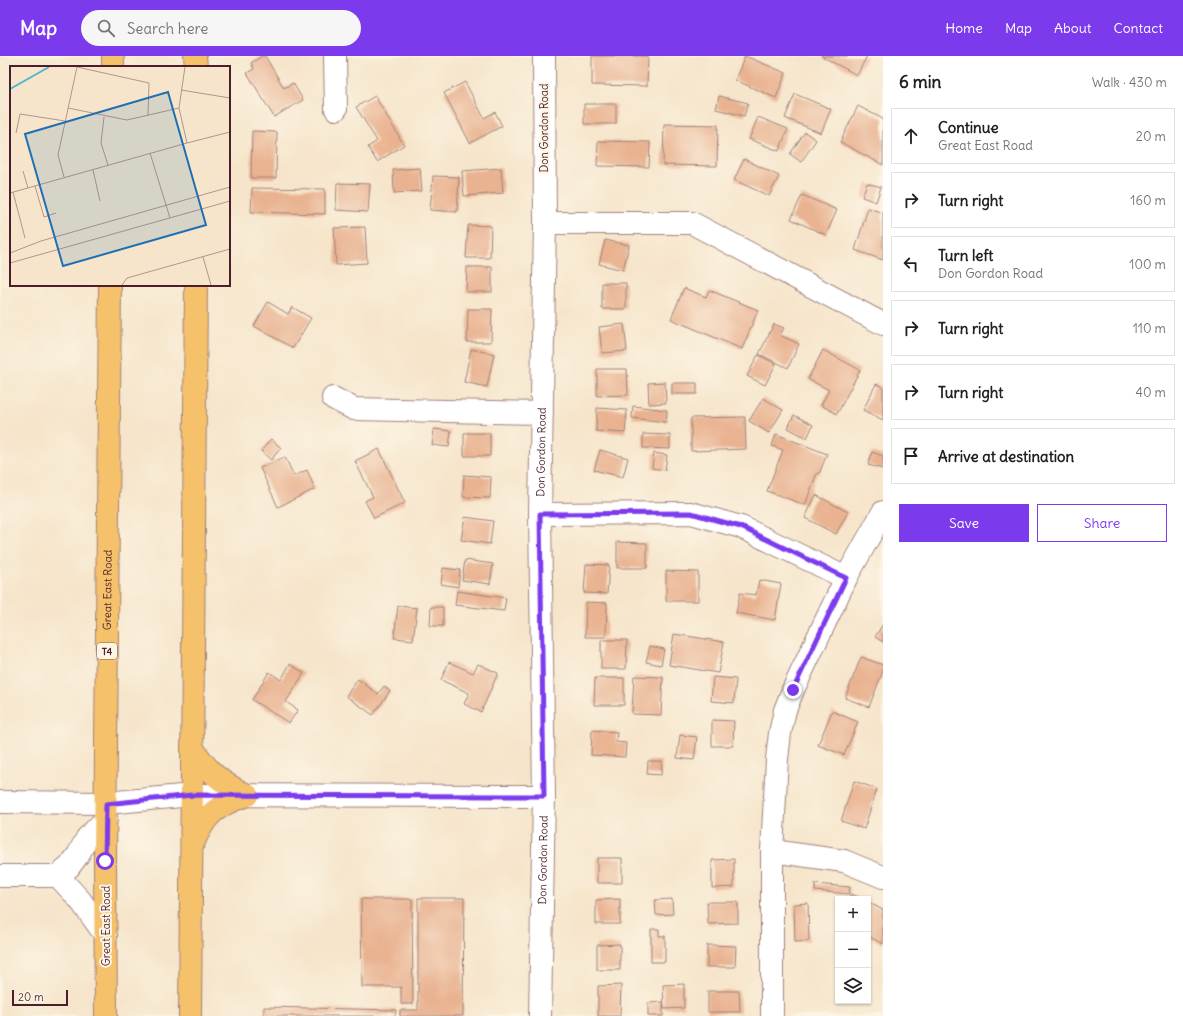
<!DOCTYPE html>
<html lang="en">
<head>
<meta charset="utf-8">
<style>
	:root { --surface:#fff; --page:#f6f6f6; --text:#202124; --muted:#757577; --line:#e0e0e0; --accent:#7c3aed }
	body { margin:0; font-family:Delius,sans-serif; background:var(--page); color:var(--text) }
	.controls { position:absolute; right:12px; bottom:12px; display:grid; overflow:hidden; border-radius:0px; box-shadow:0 1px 3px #0004 }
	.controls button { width:36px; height:36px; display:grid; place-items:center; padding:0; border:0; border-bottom:1px solid var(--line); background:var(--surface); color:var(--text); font:20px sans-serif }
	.scale { position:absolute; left:12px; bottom:10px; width:56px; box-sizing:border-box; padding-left:4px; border:2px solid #4a1f2b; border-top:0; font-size:11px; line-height:14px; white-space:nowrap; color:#4a1f2b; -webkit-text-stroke:3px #fcf5e5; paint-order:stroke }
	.stop { position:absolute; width:12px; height:12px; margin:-9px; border:3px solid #7c3aed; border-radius:50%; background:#fff }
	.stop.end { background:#7c3aed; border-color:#fff; box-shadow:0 1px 4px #0008 }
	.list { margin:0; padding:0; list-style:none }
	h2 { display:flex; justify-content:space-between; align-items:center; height:52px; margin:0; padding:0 16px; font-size:17px }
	h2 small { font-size:13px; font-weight:400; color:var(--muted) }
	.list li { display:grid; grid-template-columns:26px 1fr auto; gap:12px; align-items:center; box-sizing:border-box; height:56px; margin:0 8px 8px; padding:0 8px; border:1px solid var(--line); border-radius:0px }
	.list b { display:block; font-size:15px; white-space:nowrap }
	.list p { margin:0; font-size:13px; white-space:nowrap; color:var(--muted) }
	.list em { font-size:13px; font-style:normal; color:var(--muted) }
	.actions { display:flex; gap:8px; padding:12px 16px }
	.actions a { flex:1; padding:9px 0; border:1px solid var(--accent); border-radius:0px; text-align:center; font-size:14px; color:var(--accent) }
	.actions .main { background:var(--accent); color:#fff }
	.icon { flex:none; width:22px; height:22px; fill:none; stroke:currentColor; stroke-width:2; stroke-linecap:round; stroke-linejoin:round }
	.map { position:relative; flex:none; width:883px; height:960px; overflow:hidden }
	header { display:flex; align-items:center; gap:24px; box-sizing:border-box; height:56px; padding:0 20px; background:var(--accent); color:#fff }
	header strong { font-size:19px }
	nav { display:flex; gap:22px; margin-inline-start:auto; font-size:14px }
	.search { width:280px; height:36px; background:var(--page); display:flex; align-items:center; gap:10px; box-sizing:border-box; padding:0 14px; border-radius:22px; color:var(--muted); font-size:15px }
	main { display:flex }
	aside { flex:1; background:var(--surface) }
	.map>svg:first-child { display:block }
	.building { fill:#e9b391 }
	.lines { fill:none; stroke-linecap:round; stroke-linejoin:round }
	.minor-casing { stroke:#a0827b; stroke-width:24 }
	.major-casing { stroke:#a0827b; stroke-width:24 }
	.minor { stroke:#fff; stroke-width:22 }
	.major { stroke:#f5c16b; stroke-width:22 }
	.route { stroke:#7c3aed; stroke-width:5 }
	.labels { text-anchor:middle; stroke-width:4; stroke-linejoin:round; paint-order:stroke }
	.shield { fill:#fcf5e5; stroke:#7f5f63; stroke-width:1 }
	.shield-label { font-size:10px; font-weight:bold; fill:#4a1f2b }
	.street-label { font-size:11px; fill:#4a1f2b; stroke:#fcf5e5 }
	.inset-river { fill:none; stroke:#4eb5cc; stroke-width:2 }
	.inset-road { fill:none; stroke:#b1968b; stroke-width:1 }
	.view { fill:#1f6fb2; fill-opacity:0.15; stroke:#1f6fb2; stroke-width:2 }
	.inset-edge { fill:none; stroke:#4a1f2b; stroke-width:2 }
</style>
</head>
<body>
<header>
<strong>Map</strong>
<div class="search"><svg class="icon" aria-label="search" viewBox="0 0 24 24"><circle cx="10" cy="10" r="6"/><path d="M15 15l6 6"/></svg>Search here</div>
<nav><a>Home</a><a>Map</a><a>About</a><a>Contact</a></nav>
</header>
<main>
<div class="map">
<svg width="883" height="960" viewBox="0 0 883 960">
	<rect width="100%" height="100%" fill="#fcf5e5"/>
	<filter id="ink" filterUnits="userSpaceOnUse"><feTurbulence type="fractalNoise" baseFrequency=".025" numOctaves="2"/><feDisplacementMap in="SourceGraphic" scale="8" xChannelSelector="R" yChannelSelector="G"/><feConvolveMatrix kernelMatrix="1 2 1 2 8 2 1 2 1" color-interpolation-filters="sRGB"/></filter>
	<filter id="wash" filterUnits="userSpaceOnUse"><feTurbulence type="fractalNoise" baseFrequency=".012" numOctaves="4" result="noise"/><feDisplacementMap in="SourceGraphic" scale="16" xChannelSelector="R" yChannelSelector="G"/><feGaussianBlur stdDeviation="0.9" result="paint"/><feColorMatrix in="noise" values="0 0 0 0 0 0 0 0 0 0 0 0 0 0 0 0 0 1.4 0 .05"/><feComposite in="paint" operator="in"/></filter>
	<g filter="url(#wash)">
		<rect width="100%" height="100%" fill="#f6e5cb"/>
		<g id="blocks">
			<!-- building -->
			<path class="building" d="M262,0h3l19,32 9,-5 10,17 -29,17 -27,-44 7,-4 -3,-6z
				M592,0h56l-1,30 -55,-1z
				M745,0l41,17 -10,25 -41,-18z
				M821,0h46l-10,19z
				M465,26l19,36 11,-6 7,14 -32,17 -26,-50z
				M795,38l36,15 -10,24 -36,-15z
				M375,40l29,49 -27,17 -9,-15 9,-6 -21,-34z
				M719,40l29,7 -4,13 -28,-7z
				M584,48h32v20h-32z
				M858,50l25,13v46l-43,-23z
				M758,61l30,12 -9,22 -30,-12z
				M664,68l54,1 -1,41 -54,-1z
				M252,75l25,1 -1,46h-25z
				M805,76l11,8 -15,22 -11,-8z
				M598,85l52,1 -1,25 -52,-1z
				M744,103l35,17 -10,20 -35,-16z
				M420,112l2,23 -28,2 -1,-23z
				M501,112l2,25 -39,3 -2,-25z
				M433,120l26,1 -2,35 -27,-2z
				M337,127l33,1 -2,28 -32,-2z
				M867,127l14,4 -5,15 -14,-5z
				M252,132l73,1v25l-74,-2z
				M802,139l35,15 -11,25 -35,-16z
				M868,152l15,5v47l-28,-10z
				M468,169l23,1 -1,32h-24z
				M365,171l2,36 -31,2 -2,-37z
				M605,184l24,5 -6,25 -24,-6z
				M467,211h25v25h-26z
				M602,227h24v26h-24z
				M684,232l22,9 3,-7 49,20 -16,39 -71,-30z
				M268,246l20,12 4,-7 19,11 -18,30 -39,-22z
				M468,253h24l-1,33h-24z
				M624,268l3,27 -25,2 -3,-26z
				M774,268l10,4 -4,7 19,9 -11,24 -29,-14z
				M471,293l23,5 -7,33 -23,-5z
				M823,294l37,20 -23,44 -16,-9 8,-15 -21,-11z
				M758,299l18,9 -11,21 -18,-9z
				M597,313h30l1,26 -31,1z
				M665,326l1,21 -17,1 -1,-21z
				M672,327h25v11h-25z
				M876,328l7,3v33l-20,-10z
				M763,342l20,12 -14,23 -20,-12z
				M633,350l34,4 -1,12 -34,-4z
				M597,352l30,2 -2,23 -29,-2z
				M794,359l19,10 -6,13 -19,-10z
				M745,361l1,32 -55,2v-33z
				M434,373l17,2 -2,16 -17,-2z
				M464,377h26v23h-26z
				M643,378l27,1v14l-27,-1z
				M776,378l51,20 -8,20 -2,-1 -12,32 -38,-14 16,-41 -11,-4z
				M271,383l10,9 -10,12 -10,-9z
				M379,393l26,54 -31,15 -9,-17 8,-4 -18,-36z
				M600,394l28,8 -5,19 -29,-7z
				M872,396l11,4v13l-15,-4z
				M654,397l13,2 -2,15 -13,-2z
				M285,401l9,19 13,-6 8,19 -37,18 -18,-39z
				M464,419l27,2 -1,21 -27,-1z
				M816,439l32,17 -12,22 -31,-16z
				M465,461l28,4 -3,23 -29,-4z
				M617,486l30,1v25h-30z
				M465,504l28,4 -3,20 -28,-4z
				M586,508l23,1 -2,29 -23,-1z
				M443,512l17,2 -2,17 -17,-3z
				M666,515l32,1v29h-32z
				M759,524l22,4 -6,36 -39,-7 4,-20 16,2z
				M457,535l49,7 -2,13 -49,-6z
				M586,546l21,1 -1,34h-21z
				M398,550l19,2 -4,32 -19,-2z
				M431,551h12v19h-13z
				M883,568v18l-8,-5z
				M674,578l50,8 -6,31 -49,-8z
				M601,584h26l-1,29h-25z
				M650,590l14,3 -3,16 -15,-3z
				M861,601l22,8v6l-14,36 -24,-9z
				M449,606l24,11 5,-9 20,9 -17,39 -17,-8 5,-11 -28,-13z
				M290,608l14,9 -18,29 12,8 -9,13 -37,-23 17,-28 12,8z
				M634,620l29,1 -2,38 -29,-1z
				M713,621l23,2 -2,24 -23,-2z
				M595,622h29v27h-30z
				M358,623l20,15 6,-8 6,5 -17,24 -27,-19z
				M832,655l26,11 -14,33 -26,-10z
				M712,664l22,1 -1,25h-21z
				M592,674l25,2 -1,10 10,1 -1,14 -34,-2z
				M680,679l17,2 -3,23 -17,-2z
				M648,705h14l-1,14 -14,-1z
				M854,725l23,8 -13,40 -23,-8z
				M597,802h25v25h-25z
				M734,803v28l-22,1v-28z
				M815,828l35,3 -1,7 -34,-3z
				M851,838l11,5h-13z
				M418,842h46l-1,118h-63v-6h18z
				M361,843h51l1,105h-12v-17h-39z
				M620,843v25h-24v-24z
				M672,843l1,15 -17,1 -1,-15z
				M707,846h31v21l-30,1z
				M868,846l15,8v34l-15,-8z
				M808,847l1,38 -14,1 -1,-38z
				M651,873h8v7h6v26h-14z
				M620,888v26h-23v-25z
				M707,889l29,1 -1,21h-28z
				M684,928v24l-20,1 -1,-24z
				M621,929l-1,31h-22v-30z
				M708,935h31l1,21h-32z
				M663,946v14h-15v-13z
				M264,951l132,3 -1,6h-131z"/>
		</g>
	</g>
	<g filter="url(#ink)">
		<use href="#blocks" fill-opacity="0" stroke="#a0827b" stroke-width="1"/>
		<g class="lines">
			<!-- minor casing -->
			<g class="minor-casing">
				<g id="minor">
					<path d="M335,0l1,53"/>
					<path d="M545,167h147l191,101"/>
					<path d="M333,342l21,11 188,4"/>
					<path d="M540,458l151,-1 50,14 105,51"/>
					<path d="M0,746l106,1 86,-8 352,1"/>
					<path d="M772,795l72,10 39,16"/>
					<path d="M0,820h58l11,-9 9,-12 9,-17 19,-19"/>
					<path d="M58,820l22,24 26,36"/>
					<path id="s1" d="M540,960l4,-220 -4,-282 5,-291 -1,-167"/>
					<path d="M772,960v-165l5,-92 3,-26 5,-23 8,-20 53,-112 37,-66"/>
				</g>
			</g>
			<!-- major casing -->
			<g class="major-casing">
				<g id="major">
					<path d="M195,0l1,11"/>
					<path d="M113,11v-11"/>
					<path d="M192,691c16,25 28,35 55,48"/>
					<path d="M193,788c12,-30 24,-39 54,-49"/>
					<path id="s2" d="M106,960l-1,-155 5,-576"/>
					<path d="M190,960l6,-731"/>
				</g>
			</g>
			<!-- minor -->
			<use href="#minor" class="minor"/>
			<!-- major -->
			<use href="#major" class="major"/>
		</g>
	</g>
	<g class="lines" filter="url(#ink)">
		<!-- route -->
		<path class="route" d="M105,805l1,-57 86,-9 352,1 -4,-282 151,-1 50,14 105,51 -53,112"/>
	</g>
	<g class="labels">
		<!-- shield labels -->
		<rect class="shield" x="97" y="587" width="20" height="16" rx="3"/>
		<g class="shield-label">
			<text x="107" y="599">T4</text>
		</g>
		<!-- street labels -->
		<g class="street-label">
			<text transform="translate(544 72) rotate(-90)" y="4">Don Gordon Road</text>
			<text dy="4" stroke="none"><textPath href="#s1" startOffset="564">Don Gordon Road</textPath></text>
			<text dy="4" stroke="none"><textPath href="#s2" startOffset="426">Great East Road</textPath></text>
			<text dy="4" stroke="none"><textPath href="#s1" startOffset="156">Don Gordon Road</textPath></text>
			<text transform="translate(106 870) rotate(-90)" y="4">Great East Road</text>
		</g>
	</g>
	<!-- overview -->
	<g transform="translate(10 10)">
		<rect width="220" height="220" fill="#f6e5cb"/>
		<path class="inset-river" d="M0,23l39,-22"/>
		<path class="inset-road" d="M67,1l72,16 -1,33M171,24l49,8M58,42l59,12 52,-12M94,51l-3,26 7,22M6,67l4,-19 45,7M177,77l43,-11M140,87l20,65M83,104l7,31M13,105l5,17M54,111l-6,-22 19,-88M25,120l9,31 12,-4M3,126l12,46M0,127l177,-50 -8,-35 6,-41M0,187l31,-12 189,-54M193,191l8,28M0,197l220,-62M112,219l5,-7 103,-29"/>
		<path class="view" d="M158,26l38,133 -143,41 -38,-132z"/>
		<rect width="220" height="220" class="inset-edge"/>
	</g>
</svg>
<div class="controls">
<button>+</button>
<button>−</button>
<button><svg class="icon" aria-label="layers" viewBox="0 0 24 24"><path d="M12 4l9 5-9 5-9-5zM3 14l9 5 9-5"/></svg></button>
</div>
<div class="scale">20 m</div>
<div class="stop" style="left:105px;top:805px"></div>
<div class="stop end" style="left:793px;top:634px"></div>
</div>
<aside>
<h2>6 min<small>Walk · 430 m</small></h2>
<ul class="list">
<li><svg class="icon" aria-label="ahead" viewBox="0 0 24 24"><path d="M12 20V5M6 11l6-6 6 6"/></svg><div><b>Continue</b><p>Great East Road</p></div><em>20 m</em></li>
<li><svg class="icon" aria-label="right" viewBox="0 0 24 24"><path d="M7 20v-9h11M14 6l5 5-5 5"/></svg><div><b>Turn right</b></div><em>160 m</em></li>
<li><svg class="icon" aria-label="left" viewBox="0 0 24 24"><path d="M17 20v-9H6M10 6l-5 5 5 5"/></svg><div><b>Turn left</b><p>Don Gordon Road</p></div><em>100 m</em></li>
<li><svg class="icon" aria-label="right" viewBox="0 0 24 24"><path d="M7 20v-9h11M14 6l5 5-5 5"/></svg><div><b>Turn right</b></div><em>110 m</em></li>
<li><svg class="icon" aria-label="right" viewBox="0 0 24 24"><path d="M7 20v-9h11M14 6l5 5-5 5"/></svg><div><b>Turn right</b></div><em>40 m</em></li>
<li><svg class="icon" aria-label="arrive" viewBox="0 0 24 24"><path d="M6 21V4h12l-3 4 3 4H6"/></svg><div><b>Arrive at destination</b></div></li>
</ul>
<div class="actions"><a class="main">Save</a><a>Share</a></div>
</aside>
</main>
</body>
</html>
